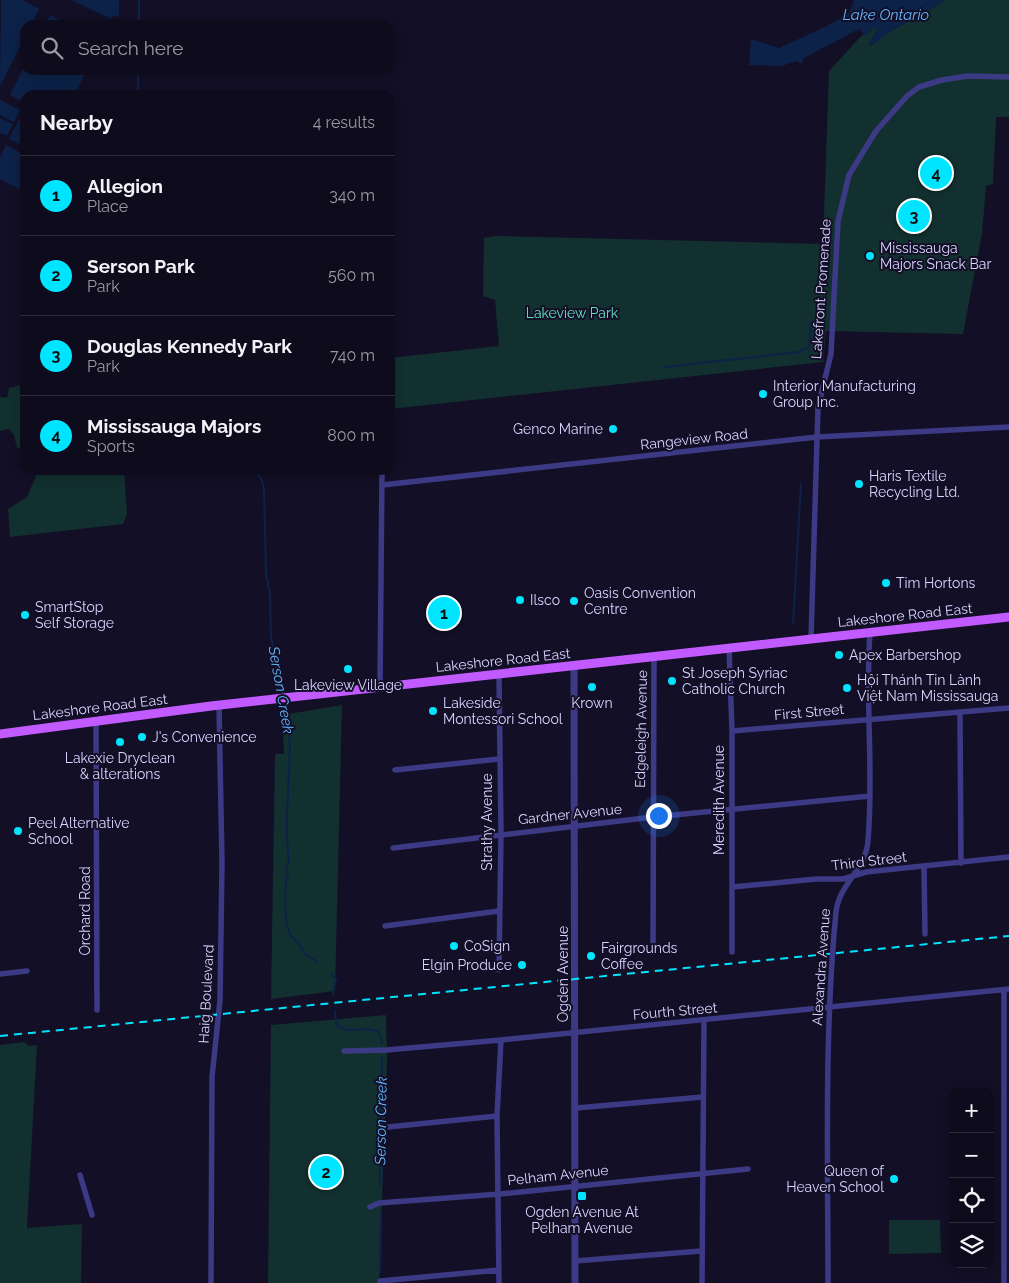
<!DOCTYPE html>
<html lang="en">
<head>
<meta charset="utf-8">
<style>
	:root { --surface:#0e0b1c; --page:#171425; --text:#f1f3f6; --muted:#9b9ba3; --line:#2e2b3b; --accent:#00e5ff }
	body { margin:0; font-family:Raleway,sans-serif; background:var(--page); color:var(--text) }
	.controls { position:absolute; right:15px; bottom:15px; display:grid; overflow:hidden; border-radius:10px; box-shadow:0 2px 12px #0003 }
	.controls button { width:45px; height:45px; display:grid; place-items:center; padding:0; border:0; border-bottom:1px solid var(--line); background:var(--surface); color:var(--text); font:25px sans-serif }
	.you { position:absolute; left:658px; top:815px; width:18px; height:18px; margin:-12px; border:4px solid #fff; border-radius:50%; background:#1a73e8; box-shadow:0 0 0 8px #1a73e833 }
	.badge { display:grid; place-items:center; width:32px; height:32px; border-radius:50%; background:var(--accent); color:#111; font-size:16px; font-weight:700 }
	.pin { position:absolute; translate:-50% -50%; border:2px solid #fff; box-shadow:0 1px 5px #0006 }
	.list { margin:0; padding:0; list-style:none }
	h2 { display:flex; justify-content:space-between; align-items:center; height:65px; margin:0; padding:0 20px; font-size:21px }
	h2 small { font-size:16px; font-weight:400; color:var(--muted) }
	.list li { display:grid; grid-template-columns:32px 1fr auto; gap:15px; align-items:center; box-sizing:border-box; height:80px; padding:0 20px; border-top:1px solid var(--line) }
	.list b { display:block; font-size:19px; white-space:nowrap }
	.list p { margin:0; font-size:16px; white-space:nowrap; color:var(--muted) }
	.list em { font-size:16px; font-style:normal; color:var(--muted) }
	.icon { flex:none; width:28px; height:28px; fill:none; stroke:currentColor; stroke-width:2; stroke-linecap:round; stroke-linejoin:round }
	.map { position:relative; flex:none; width:1009px; height:1283px; overflow:hidden }
	.search { position:absolute; background:var(--surface); box-shadow:0 2px 12px #0003; left:20px; top:20px; width:375px; height:55px; display:flex; align-items:center; gap:12px; box-sizing:border-box; padding:0 18px; border-radius:15px; color:var(--muted); font-size:19px }
	.panel { position:absolute; background:var(--surface); box-shadow:0 2px 12px #0003; left:20px; top:90px; width:375px; height:385px; border-radius:15px }
	.map>svg:first-child { display:block }
	.green { fill:#12302f }
	.water { fill:#0c2248 }
	.lines { fill:none; stroke-linecap:round; stroke-linejoin:round }
	.stream { stroke:#0c2248; stroke-width:2 }
	.minor { stroke:#3d3a85; stroke-width:5.5 }
	.tertiary { stroke:#3d3a85; stroke-width:7 }
	.primary { stroke:#c25bff; stroke-width:9 }
	.rail { stroke:#00e5ff; stroke-width:2; stroke-dasharray:8 6; stroke-linecap:butt }
	.poi-dot { fill:#00e5ff; stroke:#130f26; stroke-width:2 }
	.labels { text-anchor:middle; stroke-width:4; stroke-linejoin:round; paint-order:stroke }
	.poi-label { font-size:14px; fill:#d9d4ff; stroke:#130f26; text-anchor:start }
	.street-label { font-size:14px; fill:#d9d4ff; stroke:#130f26 }
	.park-label { font-size:14px; fill:#5fe0c0; stroke:#130f26 }
	.water-label { font-size:15px; font-style:italic; fill:#62b6ff; stroke:#130f26 }
</style>
</head>
<body>
<div class="map">
<svg width="1009" height="1283" viewBox="0 0 1009 1283">
	<rect width="100%" height="100%" fill="#130f26"/>
	<!-- green -->
	<path class="green" d="M946,0h63v117h-13l-3,67 -7,2 -4,48 -19,100 -137,-3 -3,31 -433,47v-51l109,-12 -4,-46 -12,-4 1,-58 11,-2 328,8 6,-173 34,-37 2,1 9,-8 3,3 -8,14 2,2 15,-12z
		M25,384v65l-8,-1 -3,-13 -5,-6 -9,2v-34l7,1 2,-10z
		M30,470h94l3,44 -4,10 -113,13 -2,-28 19,-12 9,-21z
		M342,705l-7,286 -64,8 4,-245h9l-2,-39z
		M386,1015l1,46 -8,222h-111l3,-258z
		M24,1042l5,4 8,-1 -10,183 55,-4 -1,59h-81v-238z
		M889,1220h51l1,33 -52,1z"/>
	<!-- water -->
	<path class="water" d="M1,0h21l17,9 -8,16h-6v12l-25,49z
		M71,0h48v15l-2,2 -5,-1 -1,3z
		M854,0h92l-60,34 -15,12 -2,-2 8,-14 -3,-3 -9,9 -6,-7 -55,29 -2,6 -6,-3 -14,5 -33,-1 2,-26 28,9 50,-23 20,-12z
		M50,15l20,10h-25z
		M25,65v5h62l-13,25h-49v8l-15,-8z
		M0,100l20,10 -6,12 -14,-7z
		M24,110l1,1v36l-16,-8z
		M0,118l13,6 -6,12 -7,-3z
		M6,145l19,10v37l-25,-13v-22z"/>
	<g class="lines">
		<!-- stream -->
		<path class="stream" d="M139,25v-25
			M138,95v-25
			M664,367l135,-15 10,-5 2,-25
			M253,470l8,8 3,10 2,86 4,20 1,41 5,34 8,25
			M793,624l8,-140
			M286,701c10,53 -4,107 3,161l-3,5 2,5c-3,14 -5,52 3,64 5,6 12,11 14,18l12,8
			M331,974l5,5 -3,15
			M335,1011l1,13c13,13 29,0 43,8l3,11
			M380,1185l2,-128
			M380,1273l1,-62"/>
		<!-- minor -->
		<path class="minor" d="M390,260v24
			M382,485l435,-48 192,-10
			M811,639l7,-232 13,-53 7,-133 11,-46 27,-44 31,-35 12,-9 23,-7 26,-4 41,1
			M729,647l3,84v221
			M499,675l2,159 -2,136
			M380,687l2,-217
			M960,713l1,150
			M96,722l1,288
			M732,731l277,-23
			M395,770l104,-11
			M393,848l260,-31 217,-21
			M924,867l1,67
			M732,887l84,-8h27l23,-7 143,-15
			M385,926l114,-15
			M653,952l1,-296
			M0,974l27,-3
			M344,1051l42,-1 115,-10 508,-51
			M576,1108l127,-11
			M388,1127l109,-11
			M80,1175l12,40
			M370,1207l9,-4 121,-9 248,-25
			M575,1261l126,-10
			M380,1281l119,-11
			M211,1283l1,-206 8,-77 2,-137 -3,-158
			M499,1283l-2,-167 4,-76
			M702,1283l2,-262
			M828,1283c0,-124 -4,-248 8,-371 3,-28 30,-43 32,-71 6,-70 -3,-139 2,-209
			M1004,1283v-293"/>
		<!-- tertiary -->
		<path class="tertiary" d="M574,666l1,617"/>
		<!-- primary -->
		<path class="primary" d="M0,734l211,-28 798,-89"/>
		<!-- rail -->
		<path class="rail" d="M0,1036l1009,-100"/>
	</g>
	<!-- markers -->
	<g class="poi-dot">
		<circle cx="870" cy="256" r="5"/>
		<circle cx="763" cy="394" r="5"/>
		<circle cx="613" cy="429" r="5"/>
		<circle cx="859" cy="484" r="5"/>
		<circle cx="886" cy="583" r="5"/>
		<circle cx="520" cy="600" r="5"/>
		<circle cx="574" cy="601" r="5"/>
		<circle cx="25" cy="615" r="5"/>
		<circle cx="839" cy="655" r="5"/>
		<circle cx="348" cy="669" r="5"/>
		<circle cx="672" cy="681" r="5"/>
		<circle cx="592" cy="687" r="5"/>
		<circle cx="847" cy="688" r="5"/>
		<circle cx="433" cy="711" r="5"/>
		<circle cx="142" cy="737" r="5"/>
		<circle cx="120" cy="742" r="5"/>
		<circle cx="18" cy="831" r="5"/>
		<circle cx="454" cy="946" r="5"/>
		<circle cx="591" cy="956" r="5"/>
		<circle cx="522" cy="965" r="5"/>
		<circle cx="894" cy="1179" r="5"/>
		<rect x="577" y="1191" width="10" height="10" rx="2.5"/>
	</g>
	<g class="labels">
		<!-- poi labels -->
		<g class="poi-label">
			<text x="880" y="253">Mississauga<tspan x="880" dy="16">Majors Snack Bar</tspan></text>
			<text x="773" y="391">Interior Manufacturing<tspan x="773" dy="16">Group Inc.</tspan></text>
			<text x="603" y="434" text-anchor="end">Genco Marine</text>
			<text x="869" y="481">Haris Textile<tspan x="869" dy="16">Recycling Ltd.</tspan></text>
			<text x="896" y="588">Tim Hortons</text>
			<text x="584" y="598">Oasis Convention<tspan x="584" dy="16">Centre</tspan></text>
			<text x="530" y="605">Ilsco</text>
			<text x="35" y="612">SmartStop<tspan x="35" dy="16">Self Storage</tspan></text>
			<text x="849" y="660">Apex Barbershop</text>
			<text x="682" y="678">St Joseph Syriac<tspan x="682" dy="16">Catholic Church</tspan></text>
			<text x="857" y="685">Hội Thánh Tin Lành<tspan x="857" dy="16">Việt Nam Mississauga</tspan></text>
			<text x="348" y="690" text-anchor="middle">Lakeview Village</text>
			<text x="443" y="708">Lakeside<tspan x="443" dy="16">Montessori School</tspan></text>
			<text x="592" y="708" text-anchor="middle">Krown</text>
			<text x="152" y="742">J's Convenience</text>
			<text x="120" y="763" text-anchor="middle">Lakexie Dryclean<tspan x="120" dy="16">&amp; alterations</tspan></text>
			<text x="28" y="828">Peel Alternative<tspan x="28" dy="16">School</tspan></text>
			<text x="464" y="951">CoSign</text>
			<text x="601" y="953">Fairgrounds<tspan x="601" dy="16">Coffee</tspan></text>
			<text x="512" y="970" text-anchor="end">Elgin Produce</text>
			<text x="884" y="1176" text-anchor="end">Queen of<tspan x="884" dy="16">Heaven School</tspan></text>
			<text x="582" y="1217" text-anchor="middle">Ogden Avenue At<tspan x="582" dy="16">Pelham Avenue</tspan></text>
		</g>
		<!-- street labels -->
		<g class="street-label">
			<text transform="translate(821 289) rotate(-86)" y="5">Lakefront Promenade</text>
			<text transform="translate(694 439) rotate(-6)" y="5">Rangeview Road</text>
			<text transform="translate(905 615) rotate(-6)" y="5">Lakeshore Road East</text>
			<text transform="translate(503 660) rotate(-6)" y="5">Lakeshore Road East</text>
			<text transform="translate(100 707) rotate(-7)" y="5">Lakeshore Road East</text>
			<text transform="translate(809 712) rotate(-5)" y="5">First Street</text>
			<text transform="translate(641 729) rotate(-89)" y="5">Edgeleigh Avenue</text>
			<text transform="translate(719 800) rotate(-90)" y="5">Meredith Avenue</text>
			<text transform="translate(570 814) rotate(-6)" y="5">Gardner Avenue</text>
			<text transform="translate(487 822) rotate(-90)" y="5">Strathy Avenue</text>
			<text transform="translate(869 861) rotate(-7)" y="5">Third Street</text>
			<text transform="translate(85 911) rotate(-90)" y="5">Orchard Road</text>
			<text transform="translate(821 967) rotate(-86)" y="5">Alexandra Avenue</text>
			<text transform="translate(563 974) rotate(-90)" y="5">Ogden Avenue</text>
			<text transform="translate(206 994) rotate(-87)" y="5">Haig Boulevard</text>
			<text transform="translate(675 1011) rotate(-5)" y="5">Fourth Street</text>
			<text transform="translate(558 1175) rotate(-6)" y="5">Pelham Avenue</text>
		</g>
		<!-- park labels -->
		<g class="park-label">
			<text x="572" y="318">Lakeview Park</text>
		</g>
		<!-- water labels -->
		<g class="water-label">
			<text x="886" y="20">Lake Ontario</text>
			<text transform="translate(281 690) rotate(80)" y="5">Serson Creek</text>
			<text transform="translate(381 1121) rotate(-89)" y="5">Serson Creek</text>
		</g>
	</g>
</svg>
<div class="controls">
<button>+</button>
<button>−</button>
<button><svg class="icon" aria-label="locate" viewBox="0 0 24 24"><circle cx="12" cy="12" r="6"/><path d="M12 2v4M12 18v4M2 12h4M18 12h4"/></svg></button>
<button><svg class="icon" aria-label="layers" viewBox="0 0 24 24"><path d="M12 4l9 5-9 5-9-5zM3 14l9 5 9-5"/></svg></button>
</div>
<div class="you"></div>
<div class="pin badge" style="left:444px;top:613px">1</div>
<div class="pin badge" style="left:326px;top:1172px">2</div>
<div class="pin badge" style="left:914px;top:216px">3</div>
<div class="pin badge" style="left:936px;top:173px">4</div>
<div class="search"><svg class="icon" aria-label="search" viewBox="0 0 24 24"><circle cx="10" cy="10" r="6"/><path d="M15 15l6 6"/></svg>Search here</div>
<section class="panel">
<h2>Nearby<small>4 results</small></h2>
<ul class="list">
<li><span class="badge">1</span><div><b>Allegion</b><p>Place</p></div><em>340 m</em></li>
<li><span class="badge">2</span><div><b>Serson Park</b><p>Park</p></div><em>560 m</em></li>
<li><span class="badge">3</span><div><b>Douglas Kennedy Park</b><p>Park</p></div><em>740 m</em></li>
<li><span class="badge">4</span><div><b>Mississauga Majors</b><p>Sports</p></div><em>800 m</em></li>
</ul>
</section>
</div>
</body>
</html>
